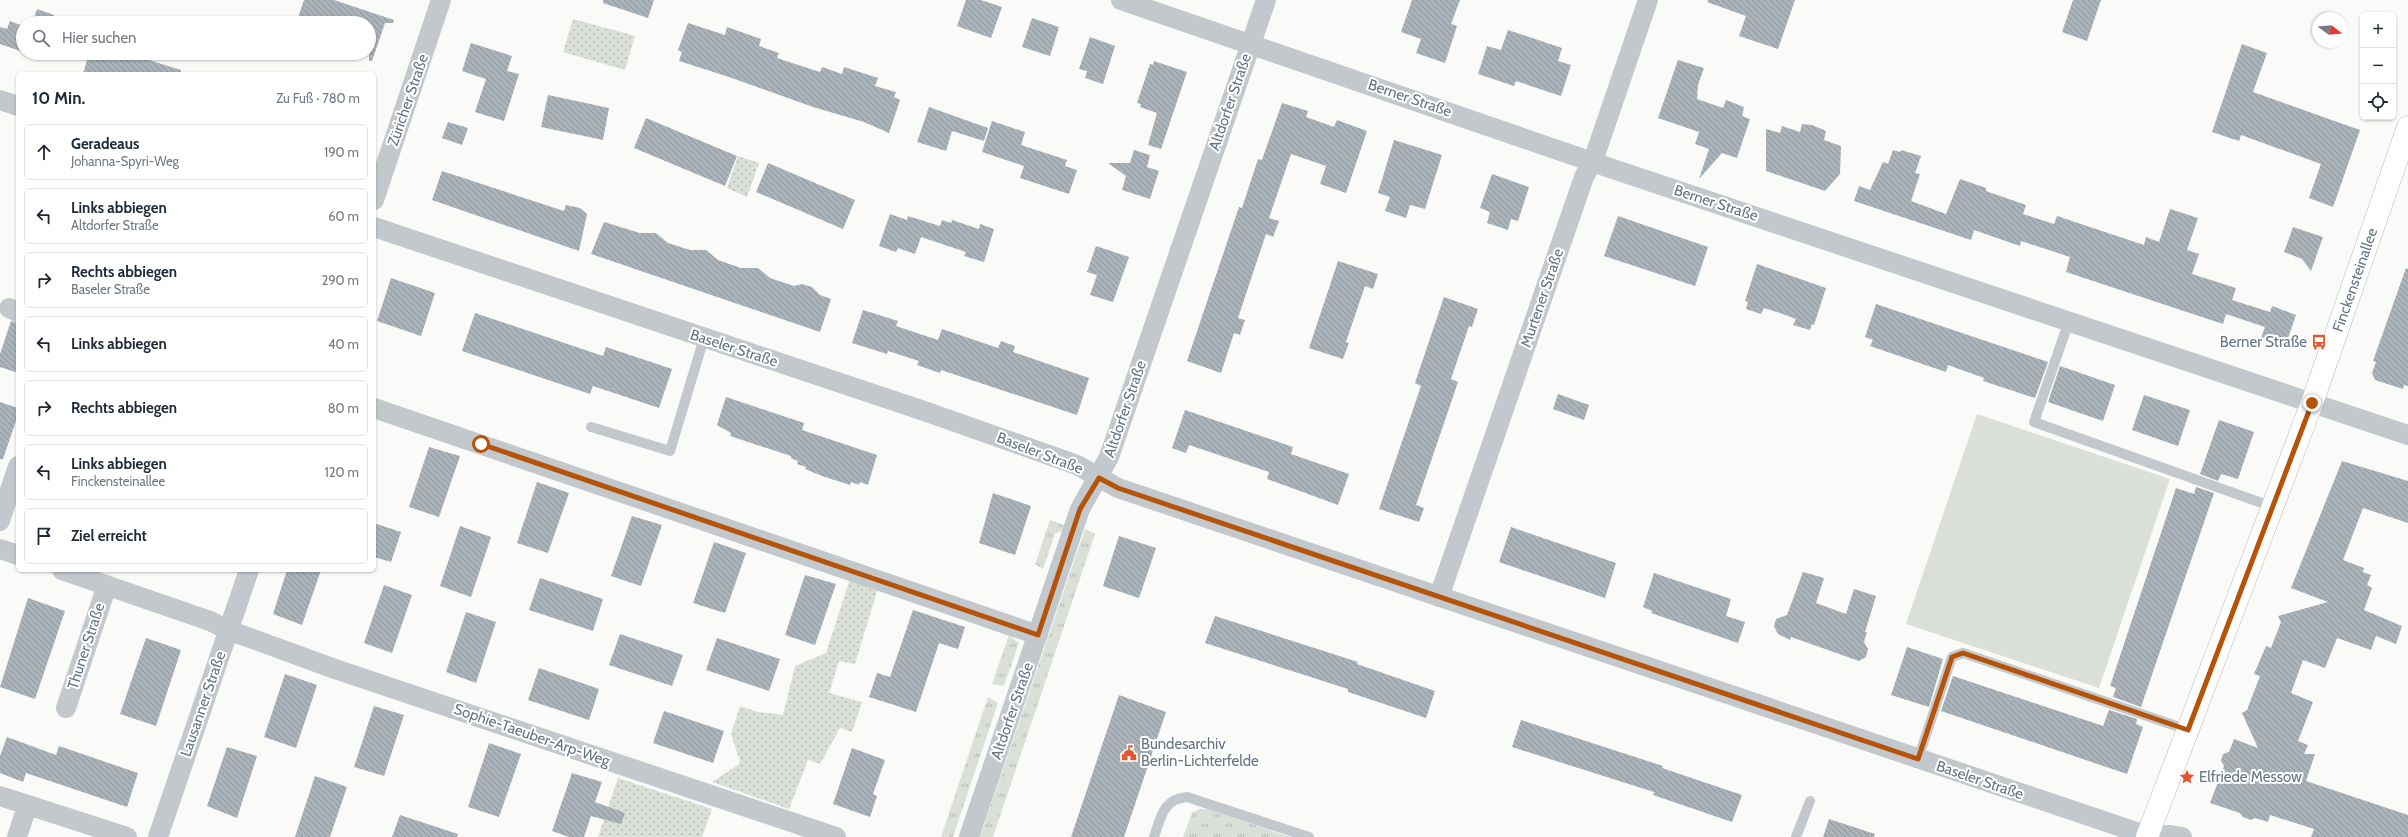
<!DOCTYPE html>
<html lang="de">
<head>
<meta charset="utf-8">
<style>
	:root { --surface:#fff; --page:#f6f6f7; --text:#1f2937; --muted:#747a83; --line:#e0e1e3 }
	body { margin:0; font-family:Cabin,sans-serif; background:var(--page); color:var(--text) }
	.controls { position:absolute; right:12px; top:12px; display:grid; overflow:hidden; border-radius:6px; box-shadow:0 1px 3px #0004 }
	.controls button { width:36px; height:36px; display:grid; place-items:center; padding:0; border:0; border-bottom:1px solid var(--line); background:var(--surface); color:var(--text); font:20px sans-serif }
	.compass { position:absolute; left:2312px; top:12px; width:36px; height:36px; border-radius:50%; background:var(--surface); box-shadow:0 1px 3px #0004; rotate:106deg }
	.stop { position:absolute; width:12px; height:12px; margin:-9px; border:3px solid #b45309; border-radius:50%; background:#fff }
	.stop.end { background:#b45309; border-color:#fff; box-shadow:0 1px 4px #0008 }
	.list { margin:0; padding:0; list-style:none }
	h2 { display:flex; justify-content:space-between; align-items:center; height:52px; margin:0; padding:0 16px; font-size:17px }
	h2 small { font-size:13px; font-weight:400; color:var(--muted) }
	.list li { display:grid; grid-template-columns:26px 1fr auto; gap:12px; align-items:center; box-sizing:border-box; height:56px; margin:0 8px 8px; padding:0 8px; border:1px solid var(--line); border-radius:6px }
	.list b { display:block; font-size:15px; white-space:nowrap }
	.list p { margin:0; font-size:13px; white-space:nowrap; color:var(--muted) }
	.list em { font-size:13px; font-style:normal; color:var(--muted) }
	.icon { flex:none; width:22px; height:22px; fill:none; stroke:currentColor; stroke-width:2; stroke-linecap:round; stroke-linejoin:round }
	.map { position:relative; flex:none; width:2408px; height:837px; overflow:hidden }
	.search { position:absolute; background:var(--surface); box-shadow:0 1px 3px #0004; left:16px; top:16px; width:360px; height:44px; display:flex; align-items:center; gap:10px; box-sizing:border-box; padding:0 14px; border-radius:22px; color:var(--muted); font-size:15px }
	.panel { position:absolute; background:var(--surface); box-shadow:0 1px 3px #0004; left:16px; top:72px; width:360px; height:500px; border-radius:6px }
	.map>svg:first-child { display:block }
	.grass { fill:url(#grass-tufts) }
	.park { fill:url(#park-dots) }
	.garden { fill:#dadfd7 }
	.building { fill:url(#building-back-hatch) }
	.lines { fill:none; stroke-linecap:round; stroke-linejoin:round }
	.secondary-casing { stroke:#b3babf; stroke-width:23 }
	.lane { stroke:#c3c8cc; stroke-width:10 }
	.street { stroke:#c3c8cc; stroke-width:20 }
	.secondary { stroke:#fff; stroke-width:22 }
	.route { stroke:#b45309; stroke-width:5 }
	.labels { text-anchor:middle; stroke-width:4; stroke-linejoin:round; paint-order:stroke }
	.street-label { font-size:15px; fill:#657683; stroke:#fff }
	.poi-label { font-size:15px; fill:#657683; stroke:#fff; text-anchor:start }
</style>
</head>
<body>
<div class="map">
<svg width="2408" height="837" viewBox="0 0 2408 837">
	<defs>
		<pattern id="grass-tufts" width="24" height="20" patternUnits="userSpaceOnUse"><rect width="24" height="20" fill="#dadfd7"/><path d="M3 7l-1-3M5 7V3M7 7l1-3M15 17l-1-3M17 17v-4M19 17l1-3" fill="none" stroke="#b4b9b4"/></pattern>
		<pattern id="park-dots" width="8" height="8" patternUnits="userSpaceOnUse"><rect width="8" height="8" fill="#dadfd7"/><path d="M2 2h.1M6 6h.1" fill="none" stroke="#b4b9b4" stroke-width="1.8" stroke-linecap="round"/></pattern>
		<pattern id="building-back-hatch" width="6" height="6" patternUnits="userSpaceOnUse"><rect width="6" height="6" fill="#aab3b9"/><path d="M-1 5l2 2M0 0l6 6M5-1l2 2" fill="none" stroke="#8e969c"/></pattern>
	</defs>
	<rect width="100%" height="100%" fill="#fafaf8"/>
	<!-- grass -->
	<path class="grass" d="M1050,520l14,5 -1,5 -8,4 -12,35 -8,-5z
		M1085,529l10,5 -102,303h-13z
		M1009,635l10,8 -15,43 -12,-2z
		M988,697l10,6 -45,134h-12z
		M1199,809h9l82,28h-107l9,-24z"/>
	<!-- park -->
	<path class="park" d="M573,19l62,17 -10,34 -62,-18z
		M738,156l21,7 -12,34 -20,-9z
		M853,577l26,8 -24,79 -16,-3 -10,32 33,9 -10,30 -12,-4 -20,36 -12,-4 -19,49 -77,-27 26,-17 2,-4 -9,-27 9,-28 18,6 25,3 12,-49 31,-13 23,-71z
		M618,778l94,31 -10,28h-104z"/>
	<!-- garden -->
	<path class="garden" d="M1977,414l193,65 -71,209 -193,-64z"/>
	<!-- building -->
	<path class="building" d="M304,0h30l60,20 -1,3h-8l-13,38h-3v-38h-73z
		M603,0h51l-6,18 -45,-15z
		M966,0h15l21,7 -11,31 -34,-12z
		M1412,0h48l-9,24 6,2 -12,37 -29,-10 5,-14 -20,-7z
		M1708,0h87l-17,49 -39,-13 7,-20 -39,-14z
		M2073,0h28l-14,41 -25,-9z
		M37,9l17,6 -3,8h-19z
		M1032,18l27,9 -9,29 -28,-9z
		M10,21l13,5v26l-23,-8v-17l7,2z
		M688,23l37,12 2,-8 34,12 -2,7 20,7 -2,5 43,14 2,-5 20,7 2,-7 34,11 -3,8 21,6 -2,5 6,3 -11,33 -25,-11 -51,-15 -84,-30 -50,-16 3,-9 -4,-2z
		M1508,30l54,18 -4,13 13,4 -10,31 -45,-15 -2,5 -36,-12 9,-28 14,4z
		M1090,37l25,9 -12,38 -18,-6 2,-7 -8,-2z
		M471,43l41,13 -5,15 12,3 -15,47 -29,-9 11,-33 -24,-8z
		M2242,44l25,9 -14,39 107,38 -27,77 -24,-9 12,-34 -80,-29 -2,6 -27,-9z
		M89,53h37l55,17v4h-98z
		M1678,60l26,8 -6,17 -1,14 26,9 3,-8 18,7 -2,9 8,3 -13,39 -15,-5 -23,26 10,-30 -14,-5 4,-12 -41,-14z
		M1154,61l33,11 -26,77 -13,-4 9,-32 -17,-6 1,-3 -4,-1 13,-39 3,1z
		M548,95l61,13 -6,32 -62,-13z
		M1282,103l26,8 -2,6 28,10 3,-7 30,11 -21,62 -26,-9 6,-18 -35,-12 -22,64 10,3 -6,16 -7,-3 -28,84 7,2 -5,15 -6,-2 -13,40 -34,-12 52,-154 3,1 16,-49 4,1z
		M929,107l59,21 -4,13 -32,-10 -6,20 -29,-9z
		M646,118l91,38 -12,30 -91,-38z
		M992,121l33,11 -4,13 46,15 -2,6 12,4 -8,24 -49,-16 4,-12 -42,-14z
		M448,122l20,6 -6,17 -20,-7z
		M1802,124l10,1 14,6 -2,9 17,6 -1,28 -15,17 -59,-20v-42l14,4 2,-7 18,6z
		M1394,140l48,15 -17,54 -15,-4 -4,13 -21,-7 5,-14 -12,-4z
		M1134,150l16,5 -3,12 12,4 -9,28 -28,-9 4,-14 -18,-13h22z
		M1893,150l7,2 1,-2 20,6 -6,17 5,1 -9,27 35,13 14,-35 26,9v3l40,14 -3,9 31,10 3,-8 87,29 2,-8 13,5 11,-33 28,9 -11,32 12,4 -7,20 44,14 -4,12 38,12 2,-6 24,9 -11,32 -24,-9 4,-11 -39,-13 -3,10 -157,-52 4,-15 -49,-16 -1,5 -46,-16 -3,10 -117,-39 5,-15 11,4 13,-28 5,2z
		M768,163l87,37 -12,29 -87,-37z
		M442,171l122,40 2,-6 14,3 7,6 -8,37 -147,-51z
		M1492,174l37,13 -11,34 -7,-2 -3,11 -21,-7 3,-11 -10,-4z
		M890,214l17,6 1,-4 32,10 2,-6 9,3 1,-3 27,9 1,-5 14,5 -10,33 -20,-6 2,-4 -45,-15 -6,17 -17,-6 -2,4 -17,-6z
		M1618,216l90,31 -13,39 -91,-30z
		M604,222l36,11h16l12,10 22,7h16l12,10 23,8h17l12,10 24,8 8,-2 10,3 8,8 11,4 -11,33 -229,-78z
		M2293,227l30,10 -12,34 -9,-12 -18,-7z
		M1096,246l33,11 -16,45 -23,-7 7,-20 -10,-3z
		M1338,261l40,13 -5,15 -8,-3 -19,56 3,1 -6,16 -34,-11z
		M1757,264l69,24 -12,37 -2,-1 -2,6 -17,-5 3,-6 -16,-6 -16,-5 -3,6 -15,-5 2,-7 -3,-1z
		M2406,268l2,1v117l-4,-1 -1,4 -28,-9 -3,-7 4,-11 -3,-1z
		M391,278l44,15 -14,43 -44,-15z
		M1444,297l34,12 -6,18 -3,-1 -18,53 7,3 -42,123 8,3 -5,14 -40,-13 42,-123 -6,-3z
		M1876,304l172,58 -13,36 -52,-17 1,-3 -36,-13 -2,7 -76,-26 3,-6 -8,-3z
		M863,310l35,11 -2,5 42,14 4,-11 56,19 3,-7 14,5 -2,6 76,26 -12,37 -136,-45 -1,3 -23,-8 2,-4 -31,-10 -1,3 -35,-11z
		M475,313l128,43 3,-9 66,22 -13,39 -66,-22 -3,8 -128,-43z
		M11,321l7,2v50l-18,-6v-13z
		M2060,366l55,19 -12,36 -55,-19z
		M1558,394l31,11 -5,15 -31,-11z
		M2144,395l46,15 -12,36 -46,-16z
		M726,397l78,26 -2,7 75,25 -9,30 -8,-3 -1,3 -8,-3 -1,3 -28,-9 -17,-7 1,-2 -9,-3 1,-3 -7,-3v-2l-61,-20 1,-3 -14,-8z
		M0,402l18,6v7l-15,44h-3z
		M1185,410l108,37 -2,7 58,20 -11,31 -71,-26 2,-7 -80,-27 -3,8 -14,-5z
		M2219,420l35,12 -16,47 -17,-5 -3,7 -18,-7z
		M429,447l31,9 -21,61 -30,-10z
		M2342,461l66,20v42l-45,-15 -20,52 21,8 -1,4 8,3 -4,10 5,3 -8,22 38,16 -6,18 -20,-8 -5,14 -34,-12 -12,30 -22,-8 -12,33 22,9 -15,39 10,4 -4,9h11l-9,27 102,34v22h-97l3,-8 -44,-14 -2,7 -13,-4 -4,2 -8,-3 -3,-4 -30,-10 14,-37 -3,-5 2,-7 6,-2 5,-13 24,9 -16,-35 5,-3 13,-34 -6,-2 12,-28 5,2 10,-26 -3,-6 50,-14 -37,-14z
		M537,482l32,11 -21,60 -31,-10z
		M2196,487l18,6 -73,214 -28,-10 3,-9 -6,-2 66,-198 18,6z
		M993,493l38,13 -16,49 -36,-12z
		M632,516l30,9 -21,61 -30,-10z
		M374,523l27,9 -10,30 -17,-5z
		M460,526l31,11 -20,60 -31,-11z
		M1511,527l105,36 -11,35 -106,-36z
		M1119,536l37,12 -17,50 -36,-12z
		M714,542l32,11 -21,60 -32,-10z
		M287,570h34l-19,55 -29,-11z
		M1803,572l21,6 -8,25 30,11 8,-25 22,7 -11,36h2l-3,10 4,7 -2,8 -7,4 -68,-24 -1,3 -12,-6 -4,-8 2,-7 11,-4z
		M1654,573l77,26 -5,17 19,6 -7,21 -87,-30 1,-2 -9,-4z
		M805,575l31,9 -21,61 -30,-10z
		M540,578l63,21 -10,32 -64,-21z
		M384,585l28,10 -20,58 -28,-10z
		M28,598l37,13 -30,88 -35,-12z
		M913,610l52,17 -7,22 -19,-6 -23,69 -47,-15 8,-24 13,4z
		M466,612l30,10 -20,61 -30,-11z
		M1215,616l143,46 -1,2 78,27 -9,27 -78,-26v-3l-143,-46z
		M620,634l63,21 -11,31 -63,-21z
		M146,638l35,12 -25,76 -36,-12z
		M717,638l63,21 -11,32 -63,-21z
		M1907,647l36,12 -14,48 -38,-12z
		M539,668l60,21 -10,31 -61,-20z
		M285,674l32,11 -21,63 -32,-11z
		M1953,676l150,50 6,-16 28,9 -1,5 7,3 -16,47 -186,-63z
		M1119,695l47,17 -42,125h-53z
		M374,706l30,9 -20,61 -30,-9z
		M664,711l60,20 -11,32 -60,-20z
		M1521,720l142,46 -1,2 80,27 -10,27 -79,-27 1,-3 -142,-45z
		M7,737l49,18 3,-9 79,27 -11,34 -101,-34 -3,9 -23,-9v-17z
		M489,743l32,11 -22,63 -31,-10z
		M227,747l30,9 -20,62 -30,-12z
		M852,748l33,12 -12,34 4,2 -7,21 -37,-13z
		M572,773l30,9 -7,20 30,11 -4,11 -30,-8 -7,21h-15l-17,-6z
		M315,776l32,11 -17,50h-35z
		M400,815l58,19 -1,3h-65z
		M1829,819l46,15 -1,3h-51z"/>
	<g class="lines">
		<!-- secondary casing -->
		<g class="secondary-casing">
			<path id="secondary" d="M2147,837l165,-434 96,-276"/>
		</g>
		<!-- lane -->
		<path class="lane" d="M2069,321l-35,101 239,85
			M591,427l79,24 34,-113
			M1918,759l34,-102 11,-4 225,77
			M1154,837c7,-20 9,-38 33,-40l122,40
			M1796,837l14,-36"/>
		<!-- street -->
		<path class="street" d="M1121,0l489,168 798,267
			M0,100l18,6
			M374,200l67,-200
			M374,227l553,185 150,53 41,23 1030,348 22,-1 12,2
			M9,308l9,4
			M374,408l664,227
			M0,521l18,-55
			M0,549l18,6
			M62,570l148,51 18,9 107,39 501,168
			M1439,597l145,-420 9,-16 55,-161
			M66,708l41,-123
			M0,796l127,41
			M17,837l10,-31
			M158,837l91,-267
			M969,837l111,-328 29,-52 157,-457"/>
		<!-- secondary -->
		<use href="#secondary" class="secondary"/>
	</g>
	<g class="lines">
		<!-- route -->
		<path class="route" d="M481,444l557,191 42,-126 19,-31 19,10 800,271 34,-102 11,-4 225,77 124,-327"/>
	</g>
	<!-- icons -->
	<defs>
		<g id="bus-bare" transform="scale(1.2)"><path d="M-5-6H5V4H4V6H2V4H-2V6H-4V4H-5ZM-3.5-4V0h7V-4ZM-3.5 1.2v1.5H-2V1.2ZM2 1.2v1.5H3.5V1.2Z" fill="#e4572e" stroke="#fff" stroke-width="2.5" paint-order="stroke"/></g>
		<g id="civic-bare" transform="scale(1.2)"><path d="M-.6-6.5H3V-4.5H.6V-3L4-1V1h2V6H-6V1h2V-1L-.6-3ZM-1.2 2.5V6h2.4V2.5Z" fill="#e4572e" stroke="#fff" stroke-width="2.5" paint-order="stroke"/></g>
		<g id="sight-bare" transform="scale(1.2)"><path d="M0-6L1.8-2.2L6-1.7L2.9 1.2L3.7 5.4L0 3.3L-3.7 5.4L-2.9 1.2L-6-1.7L-1.8-2.2Z" fill="#e4572e" stroke="#fff" stroke-width="2.5" paint-order="stroke"/></g>
	</defs>
	<g fill-rule="evenodd">
		<use href="#bus-bare" x="2319" y="342"/>
		<use href="#civic-bare" x="1129" y="753"/>
		<use href="#sight-bare" x="2187" y="777"/>
	</g>
	<g class="labels">
		<!-- street labels -->
		<g class="street-label">
			<text transform="translate(1410 98) rotate(19)" y="5">Berner Straße</text>
			<text transform="translate(408 100) rotate(-71)" y="5">Züricher Straße</text>
			<text transform="translate(1230 102) rotate(-71)" y="5">Altdorfer Straße</text>
			<text transform="translate(1716 203) rotate(18)" y="5">Berner Straße</text>
			<text transform="translate(2355 280) rotate(-71)" y="5">Finckensteinallee</text>
			<text transform="translate(1542 298) rotate(-71)" y="5">Murtener Straße</text>
			<text transform="translate(734 348) rotate(18)" y="5">Baseler Straße</text>
			<text transform="translate(1125 409) rotate(-71)" y="5">Altdorfer Straße</text>
			<text transform="translate(1040 453) rotate(21)" y="5">Baseler Straße</text>
			<text transform="translate(86 646) rotate(-72)" y="5">Thuner Straße</text>
			<text transform="translate(203 704) rotate(-71)" y="5">Lausanner Straße</text>
			<text transform="translate(1012 711) rotate(-71)" y="5">Altdorfer Straße</text>
			<text transform="translate(532 735) rotate(19)" y="5">Sophie-Taeuber-Arp-Weg</text>
			<text transform="translate(1980 780) rotate(19)" y="5">Baseler Straße</text>
		</g>
		<!-- poi labels -->
		<g class="poi-label">
			<text x="2307" y="347" text-anchor="end">Berner Straße</text>
			<text x="1141" y="749">Bundesarchiv<tspan x="1141" dy="17">Berlin-Lichterfelde</tspan></text>
			<text x="2199" y="782">Elfriede Messow</text>
		</g>
	</g>
</svg>
<div class="controls">
<button>+</button>
<button>−</button>
<button><svg class="icon" aria-label="locate" viewBox="0 0 24 24"><circle cx="12" cy="12" r="6"/><path d="M12 2v4M12 18v4M2 12h4M18 12h4"/></svg></button>
</div>
<svg class="compass" viewBox="-18 -18 36 36"><path d="M0-13l5 13h-10z" fill="#e53935"/><path d="M0 13l5-13h-10z" fill="#747a83"/></svg>
<div class="stop" style="left:481px;top:444px"></div>
<div class="stop end" style="left:2312px;top:403px"></div>
<div class="search"><svg class="icon" aria-label="search" viewBox="0 0 24 24"><circle cx="10" cy="10" r="6"/><path d="M15 15l6 6"/></svg>Hier suchen</div>
<section class="panel">
<h2>10 Min.<small>Zu Fuß · 780 m</small></h2>
<ul class="list">
<li><svg class="icon" aria-label="ahead" viewBox="0 0 24 24"><path d="M12 20V5M6 11l6-6 6 6"/></svg><div><b>Geradeaus</b><p>Johanna-Spyri-Weg</p></div><em>190 m</em></li>
<li><svg class="icon" aria-label="left" viewBox="0 0 24 24"><path d="M17 20v-9H6M10 6l-5 5 5 5"/></svg><div><b>Links abbiegen</b><p>Altdorfer Straße</p></div><em>60 m</em></li>
<li><svg class="icon" aria-label="right" viewBox="0 0 24 24"><path d="M7 20v-9h11M14 6l5 5-5 5"/></svg><div><b>Rechts abbiegen</b><p>Baseler Straße</p></div><em>290 m</em></li>
<li><svg class="icon" aria-label="left" viewBox="0 0 24 24"><path d="M17 20v-9H6M10 6l-5 5 5 5"/></svg><div><b>Links abbiegen</b></div><em>40 m</em></li>
<li><svg class="icon" aria-label="right" viewBox="0 0 24 24"><path d="M7 20v-9h11M14 6l5 5-5 5"/></svg><div><b>Rechts abbiegen</b></div><em>80 m</em></li>
<li><svg class="icon" aria-label="left" viewBox="0 0 24 24"><path d="M17 20v-9H6M10 6l-5 5 5 5"/></svg><div><b>Links abbiegen</b><p>Finckensteinallee</p></div><em>120 m</em></li>
<li><svg class="icon" aria-label="arrive" viewBox="0 0 24 24"><path d="M6 21V4h12l-3 4 3 4H6"/></svg><div><b>Ziel erreicht</b></div></li>
</ul>
</section>
</div>
</body>
</html>
